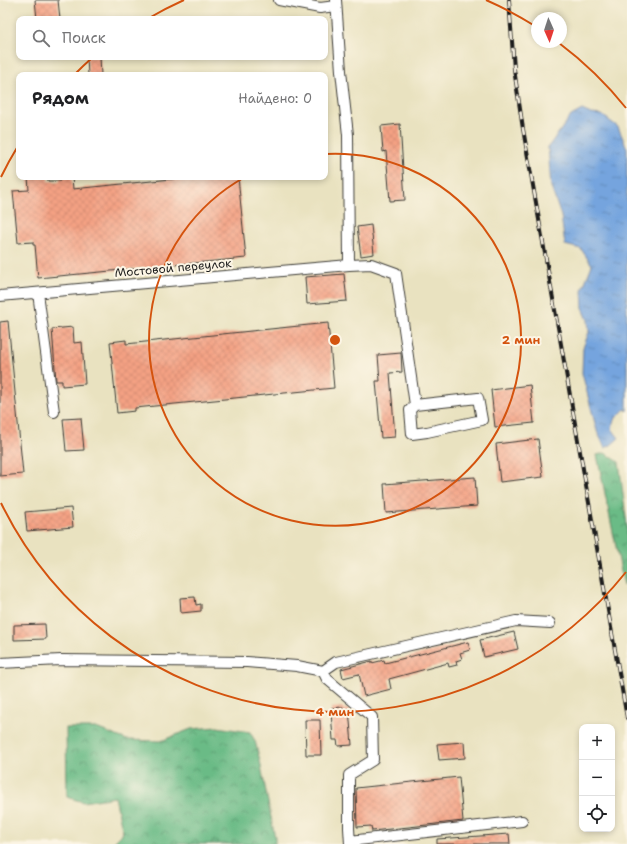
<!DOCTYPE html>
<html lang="ru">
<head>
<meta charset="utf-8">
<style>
	:root { --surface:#fff; --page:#f2f2f2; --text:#202124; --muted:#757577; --line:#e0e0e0 }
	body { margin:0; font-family:"Shantell Sans",sans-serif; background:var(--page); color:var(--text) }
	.controls { position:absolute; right:12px; bottom:12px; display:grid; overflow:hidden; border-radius:8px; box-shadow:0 2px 6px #0003 }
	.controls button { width:36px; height:36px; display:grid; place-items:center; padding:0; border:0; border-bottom:1px solid var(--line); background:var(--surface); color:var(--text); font:20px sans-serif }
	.compass { position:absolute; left:531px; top:12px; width:36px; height:36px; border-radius:50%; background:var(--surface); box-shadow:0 2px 6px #0003; rotate:177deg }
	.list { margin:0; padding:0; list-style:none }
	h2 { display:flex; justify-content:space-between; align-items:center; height:52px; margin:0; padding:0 16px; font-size:17px }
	h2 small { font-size:13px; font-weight:400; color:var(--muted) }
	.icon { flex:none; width:22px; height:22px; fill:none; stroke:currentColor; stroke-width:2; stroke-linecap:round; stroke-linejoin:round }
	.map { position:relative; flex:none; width:627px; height:844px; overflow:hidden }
	.search { position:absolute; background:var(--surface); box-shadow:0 2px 6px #0003; left:16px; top:16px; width:312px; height:44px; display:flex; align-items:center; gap:10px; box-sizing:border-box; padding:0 14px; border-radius:8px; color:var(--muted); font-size:15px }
	.panel { position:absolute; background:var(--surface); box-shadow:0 2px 6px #0003; left:16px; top:72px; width:312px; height:108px; border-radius:8px }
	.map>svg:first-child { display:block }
	.forest { fill:url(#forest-crowns); stroke:#436c51 }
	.water { fill:url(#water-ripples); stroke:#48607d }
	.building { fill:url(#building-cross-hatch) }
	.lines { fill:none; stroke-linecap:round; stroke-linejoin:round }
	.minor-casing { stroke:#3b3a35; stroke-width:12 }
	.minor { stroke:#fff; stroke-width:10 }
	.rail-casing { stroke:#1c1c1c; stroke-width:4 }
	.rail { stroke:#fcf5e5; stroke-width:2.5; stroke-dasharray:8; stroke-linecap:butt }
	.ring { fill:none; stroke:#d4530e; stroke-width:2 }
	.labels { text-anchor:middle; stroke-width:4; stroke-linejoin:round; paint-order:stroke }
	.street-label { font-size:12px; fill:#1c1c1c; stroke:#fcf5e5 }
	.centre { fill:#d4530e; stroke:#fcf5e5; stroke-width:2 }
	.ring-label { font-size:12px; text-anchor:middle; font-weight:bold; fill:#d4530e; stroke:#fcf5e5; stroke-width:4; stroke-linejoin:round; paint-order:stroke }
</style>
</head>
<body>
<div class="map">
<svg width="627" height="844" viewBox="0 0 627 844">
	<defs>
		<pattern id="forest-crowns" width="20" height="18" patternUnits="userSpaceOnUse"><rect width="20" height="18" fill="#6abb86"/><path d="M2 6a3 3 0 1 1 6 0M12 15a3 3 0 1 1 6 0" fill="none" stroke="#56976d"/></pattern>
		<pattern id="water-ripples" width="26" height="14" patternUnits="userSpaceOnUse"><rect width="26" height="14" fill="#74a4de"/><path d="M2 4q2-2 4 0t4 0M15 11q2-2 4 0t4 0" fill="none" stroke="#5e85b3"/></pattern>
		<pattern id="building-cross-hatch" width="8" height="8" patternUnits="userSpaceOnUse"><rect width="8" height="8" fill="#f4a183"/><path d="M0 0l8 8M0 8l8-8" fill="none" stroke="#d18a71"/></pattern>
	</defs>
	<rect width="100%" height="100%" fill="#fcf5e5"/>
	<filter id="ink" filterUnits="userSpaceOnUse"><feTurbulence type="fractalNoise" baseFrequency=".025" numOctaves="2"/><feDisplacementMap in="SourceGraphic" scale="8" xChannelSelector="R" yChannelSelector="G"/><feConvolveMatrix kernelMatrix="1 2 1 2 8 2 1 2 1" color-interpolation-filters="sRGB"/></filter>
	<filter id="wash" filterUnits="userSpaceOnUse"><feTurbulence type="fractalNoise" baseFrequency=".012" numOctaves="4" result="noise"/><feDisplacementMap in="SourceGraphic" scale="16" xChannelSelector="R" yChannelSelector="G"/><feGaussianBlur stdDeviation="0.9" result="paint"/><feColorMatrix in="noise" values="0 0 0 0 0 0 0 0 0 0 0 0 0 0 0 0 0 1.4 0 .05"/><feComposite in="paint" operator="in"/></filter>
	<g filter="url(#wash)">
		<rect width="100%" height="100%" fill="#e9e2c0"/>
		<!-- forest -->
		<path class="forest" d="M605,453l14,9 8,64v53l-3,6 -27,-130z
			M217,727l33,5 5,9 5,20 15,77v6h-163l11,-11 -8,-36 -32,5 -16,-5 -1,-69h30l31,12 34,1 30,-12z"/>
		<!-- water -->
		<path class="water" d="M582,110l9,4 11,1 16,12 9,21v263l-2,-2 -11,11 -2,9 7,9 -8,7 -6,3 -8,-17 -15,-58 1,-25 6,-16 -1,-12 -5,-12 -1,-18 10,-25 -11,-16 -16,-4 -4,-29 -10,-29 -3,-40 23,-31z"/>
		<g id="blocks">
			<!-- building -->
			<path class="building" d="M35,0h23l2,19h-23z
				M87,57h13l1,18h-13z
				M400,124l5,76 -15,1 -4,-50 -3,1 -2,-26z
				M28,177h20v4h12v-4h12l1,12 118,-12h47l8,81 -208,20 -3,-33h-2v-3l-15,1 -5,-52 16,-1z
				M371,225l3,29 -13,2 -4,-29z
				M344,274l3,27 -40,3 -2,-27z
				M8,321l15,153 -23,2v-154z
				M328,323l6,65 -199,20v3l-18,2 -7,-71 16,-2v4z
				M73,327l1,16 8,-1 3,42 -23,2v-5h-6l-4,-52z
				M401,353l1,19 -12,1 5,64 -14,1 -5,-57h4l-2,-26z
				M530,385l4,38 -39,4 -4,-37z
				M81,418l3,32 -18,1 -3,-32z
				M538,439l5,38 -43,5 -4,-38z
				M475,477l2,29 -91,7 -2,-29z
				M71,508l2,19 -46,4 -2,-19z
				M195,597l1,8 5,-1v7l-20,2 -1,-15z
				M45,624l1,15 -32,1v-15z
				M514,632l4,17 -34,8 -4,-17z
				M468,642l2,8 -10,3 2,6 -6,2 1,4 -8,2 -1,-4 -59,16 2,10 -27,7 -5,-22 -16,4 -2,-9 31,-8v2l12,-3 1,3z
				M343,707v2h6l3,36 -14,1 -1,-6h-4l-2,-29v-3z
				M305,720h15l1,35h-15z
				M464,742l1,16 -26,2 -2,-16z
				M459,777l4,44 -91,10 -1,-5 -14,1 -1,-39z
				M509,834l1,10h-73v-5z"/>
		</g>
	</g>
	<g filter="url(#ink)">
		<use href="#blocks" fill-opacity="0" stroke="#3b3a35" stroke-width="1"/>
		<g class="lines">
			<!-- minor casing -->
			<g class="minor-casing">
				<path id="minor" d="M279,0l41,8 16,-2
					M336,0l5,71 7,64 1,130
					M38,293l16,119
					M0,296l349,-31 22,-1 25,9 19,132 -5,5 2,24 15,-2 55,-12 -4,-22 -63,7
					M0,663l61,-3 186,2 50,4 26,5 13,-9 180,-41 34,2
					M323,671l4,8 45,38 1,43 -24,15v53l1,16
					M350,841l172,-20"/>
			</g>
			<!-- minor -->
			<use href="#minor" class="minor"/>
			<!-- rail casing -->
			<g class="rail-casing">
				<path id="rail" d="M509,0l5,69 9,60 104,589"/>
			</g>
			<!-- rail -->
			<use href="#rail" class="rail"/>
		</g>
	</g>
	<!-- distance rings -->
	<g class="ring">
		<path d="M325 154A186 186 0 1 1 245 177"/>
		<path d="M626 572A372 372 0 0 1 1 503M1 177A372 372 0 0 1 18 146M74 75A372 372 0 0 1 93 57M149 18A372 372 0 0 1 184 0M486 0A372 372 0 0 1 535 26M559 43A372 372 0 0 1 626 108"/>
	</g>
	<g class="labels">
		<!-- street labels -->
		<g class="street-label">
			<text transform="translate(173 268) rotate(-5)" y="4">Мостовой переулок</text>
		</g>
	</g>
	<circle cx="335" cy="340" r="6" class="centre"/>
	<g class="ring-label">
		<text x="521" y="344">2 мин</text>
		<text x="335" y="716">4 мин</text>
	</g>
</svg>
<div class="controls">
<button>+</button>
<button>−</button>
<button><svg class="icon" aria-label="locate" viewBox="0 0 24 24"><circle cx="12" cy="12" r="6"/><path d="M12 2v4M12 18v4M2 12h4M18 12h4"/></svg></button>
</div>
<svg class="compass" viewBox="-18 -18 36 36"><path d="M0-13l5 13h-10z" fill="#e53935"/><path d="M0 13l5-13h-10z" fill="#757577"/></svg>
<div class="search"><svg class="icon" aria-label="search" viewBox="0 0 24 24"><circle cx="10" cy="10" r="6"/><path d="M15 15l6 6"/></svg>Поиск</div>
<section class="panel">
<h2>Рядом<small>Найдено: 0</small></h2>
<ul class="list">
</ul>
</section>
</div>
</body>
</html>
